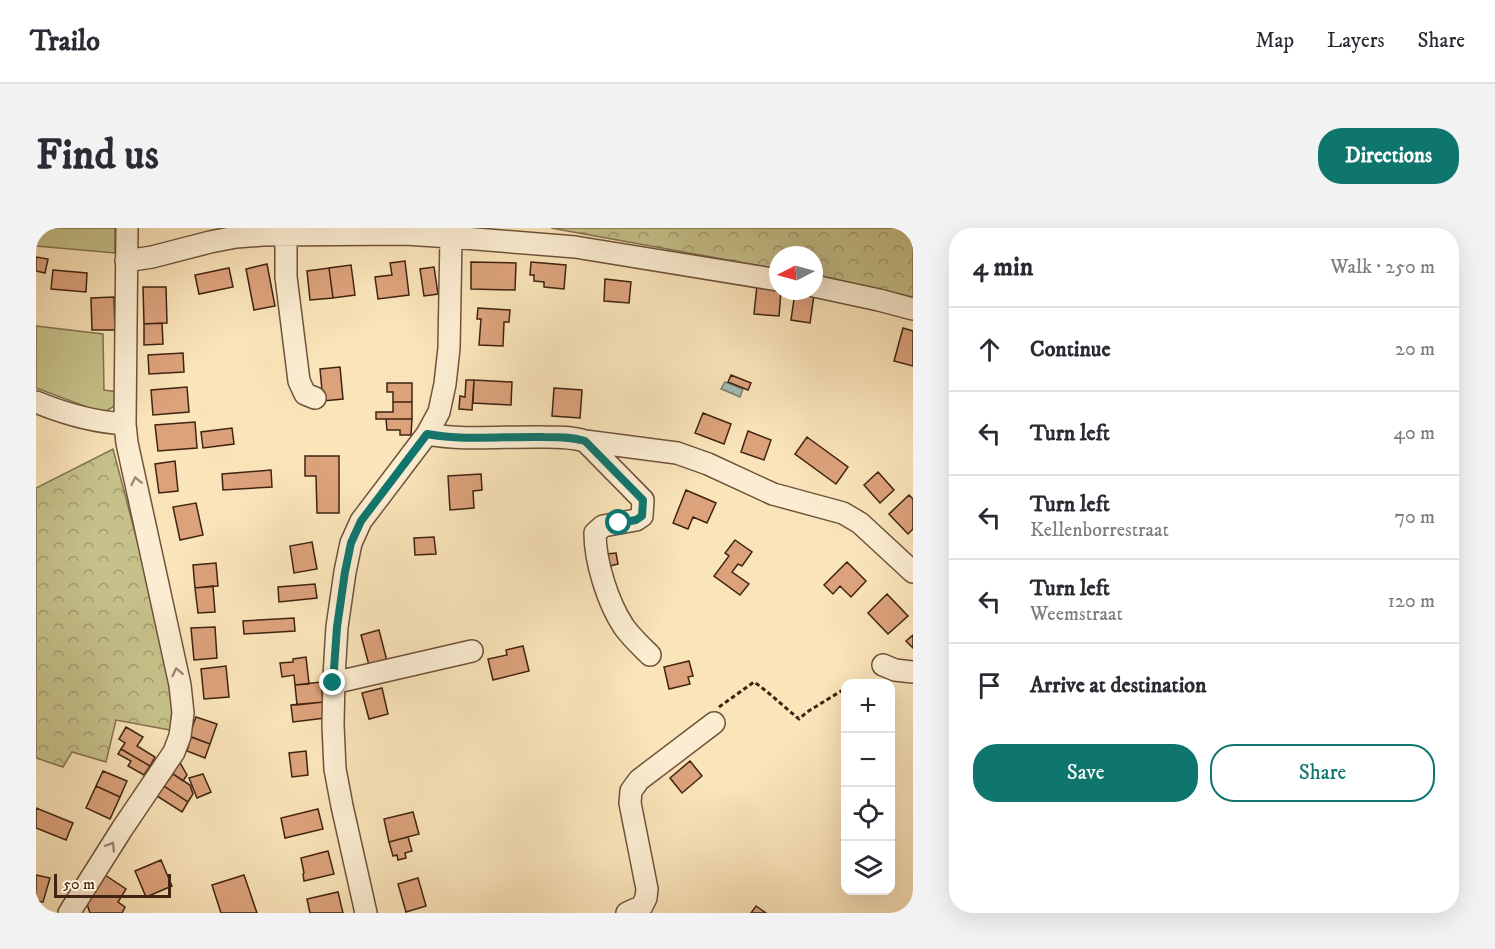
<!DOCTYPE html>
<html lang="en">
<head>
<meta charset="utf-8">
<style>
	:root { --surface:#fff; --page:#f2f2f3; --text:#2b2b33; --muted:#7c7c81; --line:#e1e1e2; --accent:#0f766e }
	body { margin:0; font-family:"IM FELL DW Pica",serif; background:var(--page); color:var(--text) }
	.controls { position:absolute; right:18px; bottom:18px; display:grid; overflow:hidden; border-radius:12px; box-shadow:0 6px 24px #0002 }
	.controls button { width:54px; height:54px; display:grid; place-items:center; padding:0; border:0; border-bottom:2px solid var(--line); background:var(--surface); color:var(--text); font:30px sans-serif }
	.compass { position:absolute; left:733px; top:18px; width:54px; height:54px; border-radius:50%; background:var(--surface); box-shadow:0 6px 24px #0002; rotate:264deg }
	.scale { position:absolute; left:18px; bottom:15px; width:117px; box-sizing:border-box; padding-left:6px; border:3px solid #402311; border-top:0; font-size:16px; line-height:21px; white-space:nowrap; color:#402311; -webkit-text-stroke:4px #fcedd2; paint-order:stroke }
	.stop { position:absolute; width:18px; height:18px; margin:-14px; border:4px solid #0f766e; border-radius:50%; background:#fff }
	.stop.end { background:#0f766e; border-color:#fff; box-shadow:0 2px 6px #0008 }
	.list { margin:0; padding:0; list-style:none }
	h2 { display:flex; justify-content:space-between; align-items:center; height:78px; margin:0; padding:0 24px; font-size:26px }
	h2 small { font-size:20px; font-weight:400; color:var(--muted) }
	.list li { display:grid; grid-template-columns:39px 1fr auto; gap:18px; align-items:center; box-sizing:border-box; height:84px; padding:0 24px; border-top:2px solid var(--line) }
	.list b { display:block; font-size:22px; white-space:nowrap }
	.list p { margin:0; font-size:20px; white-space:nowrap; color:var(--muted) }
	.list em { font-size:20px; font-style:normal; color:var(--muted) }
	.actions { display:flex; gap:12px; padding:18px 24px }
	.actions a { flex:1; padding:14px 0; border:2px solid var(--accent); border-radius:24px; text-align:center; font-size:21px; color:var(--accent) }
	.actions .main { background:var(--accent); color:#fff }
	.icon { flex:none; width:33px; height:33px; fill:none; stroke:currentColor; stroke-width:2; stroke-linecap:round; stroke-linejoin:round }
	.map { position:relative; flex:none; width:877px; height:685px; overflow:hidden; border-radius:24px }
	header { display:flex; align-items:center; gap:36px; box-sizing:border-box; height:84px; padding:0 30px; background:var(--surface); border-bottom:2px solid var(--line) }
	header strong { font-size:28px }
	nav { display:flex; gap:33px; margin-inline-start:auto; font-size:21px }
	.intro { display:flex; align-items:center; justify-content:space-between; box-sizing:border-box; height:144px; padding:0 36px }
	h1 { margin:0; font-size:42px }
	.button { padding:15px 27px; border-radius:24px; background:var(--accent); color:#fff; font-size:21px; font-weight:700 }
	main { display:flex; gap:36px; padding:0 36px }
	aside { flex:1; background:var(--surface); border-radius:24px; box-shadow:0 6px 24px #0002 }
	.map>svg:first-child { display:block }
	.grass { fill:#c6c18a; stroke:#83724e; stroke-width:1.5 }
	.forest { fill:url(#forest-crowns); stroke:#83724e; stroke-width:1.5 }
	.water { fill:url(#water-ripples); stroke:#798073; stroke-width:1.5 }
	.building { fill:#dca27c; stroke:#402311; stroke-width:1.5 }
	.lines { fill:none; stroke-linecap:round; stroke-linejoin:round }
	.minor-casing { stroke:#6e533b; stroke-width:24 }
	.path { stroke:#402311; stroke-width:3; stroke-dasharray:4.5 3; stroke-linecap:butt }
	.minor { stroke:#fcedd2; stroke-width:21 }
	.oneway { stroke:#9e8872 }
	.route { stroke:#0f766e; stroke-width:8 }
</style>
</head>
<body>
<header>
<strong>Trailo</strong>
<nav><a>Map</a><a>Layers</a><a>Share</a></nav>
</header>
<div class="intro"><h1>Find us</h1><a class="button">Directions</a></div>
<main>
<div class="map">
<svg width="877" height="685" viewBox="0 0 877 685">
	<defs>
		<pattern id="forest-crowns" width="20" height="18" patternUnits="userSpaceOnUse" patternTransform="scale(1.5)"><rect width="20" height="18" fill="#c6c18a"/><path d="M2 6a3 3 0 1 1 6 0M12 15a3 3 0 1 1 6 0" fill="none" stroke="#a29c6f"/></pattern>
		<pattern id="water-ripples" width="26" height="14" patternUnits="userSpaceOnUse" patternTransform="scale(1.5)"><rect width="26" height="14" fill="#9fbeb5"/><path d="M2 4q2-2 4 0t4 0M15 11q2-2 4 0t4 0" fill="none" stroke="#839a92"/></pattern>
	</defs>
	<rect width="100%" height="100%" fill="#fae4b9"/>
	<filter id="stains"><feTurbulence type="fractalNoise" baseFrequency=".00333" numOctaves="4"/><feColorMatrix values="0 0 0 0 .2 0 0 0 0 .09 0 0 0 0 .02 0 0 0 .5 -.17"/></filter>
	<radialGradient id="worn" r=".72"><stop offset=".6" stop-color="#630" stop-opacity="0"/><stop offset="1" stop-color="#630" stop-opacity=".3"/></radialGradient>
	<!-- grass -->
	<path class="grass" d="M0,0h79v25l-79,-7z
		M0,98l67,8 1,56 14,2 -2,13 -13,8 -67,-25z"/>
	<!-- forest -->
	<path class="forest" d="M515,0h362v74l-85,-24 -14,-2v-21h-36v14z
		M77,221l62,236 -5,45 -54,-10 -10,42 -34,-10 -9,15 -27,-9v-270z"/>
	<!-- water -->
	<path class="water" d="M689,154l18,7 -3,8 -19,-8z"/>
	<!-- building -->
	<path class="building" d="M0,29l12,2 -3,14 -9,-2z
		M369,33l4,34 -31,4 -3,-22 17,-2 -2,-12z
		M435,34l45,1 -1,27 -44,-1z
		M495,34l35,3 -2,24 -20,-2v-5l-10,-1v-6h-4z
		M231,36l8,42 -21,4 -8,-41z
		M315,37l4,30 -22,3 -4,-30z
		M398,39l4,27 -14,2 -4,-27z
		M193,40l4,19 -34,7 -4,-19z
		M293,40l4,30 -23,2 -3,-29z
		M17,42l34,3 -1,19 -35,-3z
		M569,51l26,3 -2,21 -25,-2z
		M721,57l21,3v3h3l-2,25 -25,-2z
		M107,59h23l1,36 -23,1z
		M759,64l19,3 -4,28 -19,-3z
		M78,69l1,33h-23l-1,-32z
		M442,80l32,2 -1,12h-5l-1,24 -24,-1 2,-26h-4z
		M126,95l1,21 -19,1v-21z
		M867,100l10,3v35l-19,-5z
		M147,125l1,19 -35,2 -1,-19z
		M304,139l3,32 -20,2 -3,-32z
		M695,147l20,8 -3,7 -20,-8z
		M430,152h8l-2,30 -13,-1 1,-13 5,1z
		M438,152l38,2 -1,23 -38,-2z
		M351,155h25v19h-19v-10h-6z
		M151,159l2,25 -36,3 -2,-25z
		M518,160l28,2 -2,28 -28,-2z
		M357,174h19v17h-36v-7h17z
		M667,185l28,11 -7,20 -29,-11z
		M350,191h26l-1,16h-11v-5h-13z
		M159,194l2,26 -39,3 -3,-26z
		M196,200l2,16 -31,4 -2,-16z
		M712,203l23,9 -7,20 -23,-8z
		M771,209l41,30 -12,17 -41,-30z
		M269,228h34v57h-22l-1,-37h-11z
		M139,233l3,30 -19,2 -4,-29z
		M235,242l1,17 -49,3 -1,-16z
		M842,244l16,18 -14,13 -16,-18z
		M445,246l1,16 -9,1 1,17 -24,2 -2,-34z
		M650,262l30,13 -9,20 -14,-6 -5,12 -15,-6z
		M873,267l4,4v30l-5,5 -19,-20z
		M160,275l7,32 -23,5 -7,-33z
		M398,309l2,17 -21,1 -1,-17z
		M699,312l17,12 -10,14 -4,-2 -6,8 17,12 -9,11 -26,-19 15,-20 -4,-3z
		M276,314l5,27 -23,4 -4,-27z
		M580,325l2,11 -8,2 -3,-12z
		M811,334l19,19 -15,16 -11,-11 -7,8 -9,-9z
		M180,335l2,23 -23,2 -2,-23z
		M279,356l2,14 -38,4 -1,-15z
		M177,358l2,26 -17,1 -3,-25z
		M851,366l21,22 -20,18 -20,-21z
		M258,390l1,13 -51,3 -1,-13z
		M179,399l2,31 -23,2 -3,-32z
		M343,402l9,35 -18,4 -9,-34z
		M877,407v13l-7,-7z
		M487,418l6,25 -36,9 -5,-21 19,-4 -1,-5z
		M270,429l3,27 -14,1 -1,-10 -12,2 -2,-14 13,-1v-3z
		M653,433l4,15 -5,1 2,7 -21,5 -5,-22z
		M190,438l3,31 -25,2 -3,-30z
		M285,454l2,20 -26,3 -2,-20z
		M346,460l6,26 -19,5 -7,-26z
		M287,474l2,16 -32,4 -2,-17z
		M160,489l21,7 -7,20 -21,-8z
		M90,499l17,10 -6,9 18,11 -5,9 -29,-17 4,-6 -6,-4z
		M155,509l19,7 -5,14 -18,-7z
		M85,521l29,17 -6,9 -16,-9 3,-5 -13,-7z
		M270,523l2,24 -16,2 -3,-24z
		M143,533l8,14 -4,6 -10,-7z
		M654,533l12,15 -20,17 -12,-15z
		M67,543l24,10 -7,16 -24,-11z
		M137,546l17,11 3,9 -5,8 -24,-16z
		M167,546l8,18 -14,6 -8,-20z
		M60,558l24,11 -10,22 -24,-11z
		M128,558l24,16 -6,10 -25,-16z
		M0,580l37,15 -7,17 -30,-12z
		M282,581l5,20 -38,9 -4,-20z
		M377,584l6,22 -30,8 -5,-23z
		M372,609l4,14 -7,2 1,5 -8,2 -1,-5 -4,1 -4,-14z
		M292,623l6,23 -30,7 -1,-7 1,-1 -3,-15z
		M125,632l11,26 -26,11 -11,-26z
		M0,647l14,3 -7,24 -7,-1z
		M69,647l21,14 -8,13 7,5 -3,6h-32l-3,-9z
		M208,647l13,38h-36l-9,-28z
		M382,650l8,28 -20,6 -8,-28z
		M302,664l5,21h-33l-3,-14z
		M720,678l10,7h-15z"/>
	<g class="lines">
		<!-- minor casing -->
		<g class="minor-casing">
			<path id="minor" d="M250,7v42l13,104 6,13 10,4
				M90,33l26,-4 58,-15 26,-5 27,-2 143,-1 45,3 124,10 203,33
				M778,58l65,14 34,9
				M0,174c29,12 57,20 89,22
				M391,206c36,7 80,2 117,3 14,0 28,0 41,4l92,12 31,11 65,30 70,19 17,10 53,49
				M549,213l58,59 -1,16 -6,4 -33,6 -8,7c0,29 13,70 29,94 8,11 17,19 26,28
				M847,437l12,5 18,2
				M297,455l139,-32
				M33,685l53,-84 52,-77 6,-16 3,-23 -3,-28 -53,-242 -2,-19 2,-196
				M330,685l-24,-107 -7,-37 -2,-44 1,-48 3,-50 8,-55 6,-29 10,-22 66,-87 12,-22 6,-28 4,-36 2,-111
				M591,685l15,-7 4,-8 1,-9 -17,-86 1,-12 8,-11 75,-57"/>
		</g>
		<!-- path -->
		<path class="path" d="M818,455l8,-2h13
			M683,479l35,-25c16,11 30,25 45,37l8,-7 39,-24"/>
		<!-- minor -->
		<use href="#minor" class="minor"/>
	</g>
	<!-- one-way arrows -->
	<defs><path id="oneway-chevron" d="M-2-3.5L2.5 0L-2 3.5" fill="none" stroke-width="1.6" stroke-linecap="round" stroke-linejoin="round" transform="scale(1.5)"/></defs>
	<g class="oneway">
		<use href="#oneway-chevron" transform="translate(100 253) rotate(-102)"/>
		<use href="#oneway-chevron" transform="translate(141 444) rotate(-102)"/>
		<use href="#oneway-chevron" transform="translate(75 618) rotate(-58)"/>
	</g>
	<g class="lines">
		<!-- route -->
		<path class="route" d="M297,455l4,-56 8,-55 6,-29 10,-22 66,-87c37,7 79,2 117,3 14,0 28,0 41,4l58,59 -1,16 -6,4 -17,3"/>
	</g>
	<rect width="100%" height="100%" filter="url(#stains)"/>
	<rect width="100%" height="100%" fill="url(#worn)"/>
</svg>
<div class="controls">
<button>+</button>
<button>−</button>
<button><svg class="icon" aria-label="locate" viewBox="0 0 24 24"><circle cx="12" cy="12" r="6"/><path d="M12 2v4M12 18v4M2 12h4M18 12h4"/></svg></button>
<button><svg class="icon" aria-label="layers" viewBox="0 0 24 24"><path d="M12 4l9 5-9 5-9-5zM3 14l9 5 9-5"/></svg></button>
</div>
<svg class="compass" viewBox="-18 -18 36 36"><path d="M0-13l5 13h-10z" fill="#e53935"/><path d="M0 13l5-13h-10z" fill="#7c7c81"/></svg>
<div class="scale">50 m</div>
<div class="stop" style="left:583px;top:295px"></div>
<div class="stop end" style="left:297px;top:455px"></div>
</div>
<aside>
<h2>4 min<small>Walk · 250 m</small></h2>
<ul class="list">
<li><svg class="icon" aria-label="ahead" viewBox="0 0 24 24"><path d="M12 20V5M6 11l6-6 6 6"/></svg><div><b>Continue</b></div><em>20 m</em></li>
<li><svg class="icon" aria-label="left" viewBox="0 0 24 24"><path d="M17 20v-9H6M10 6l-5 5 5 5"/></svg><div><b>Turn left</b></div><em>40 m</em></li>
<li><svg class="icon" aria-label="left" viewBox="0 0 24 24"><path d="M17 20v-9H6M10 6l-5 5 5 5"/></svg><div><b>Turn left</b><p>Kellenborrestraat</p></div><em>70 m</em></li>
<li><svg class="icon" aria-label="left" viewBox="0 0 24 24"><path d="M17 20v-9H6M10 6l-5 5 5 5"/></svg><div><b>Turn left</b><p>Weemstraat</p></div><em>120 m</em></li>
<li><svg class="icon" aria-label="arrive" viewBox="0 0 24 24"><path d="M6 21V4h12l-3 4 3 4H6"/></svg><div><b>Arrive at destination</b></div></li>
</ul>
<div class="actions"><a class="main">Save</a><a>Share</a></div>
</aside>
</main>
</body>
</html>
